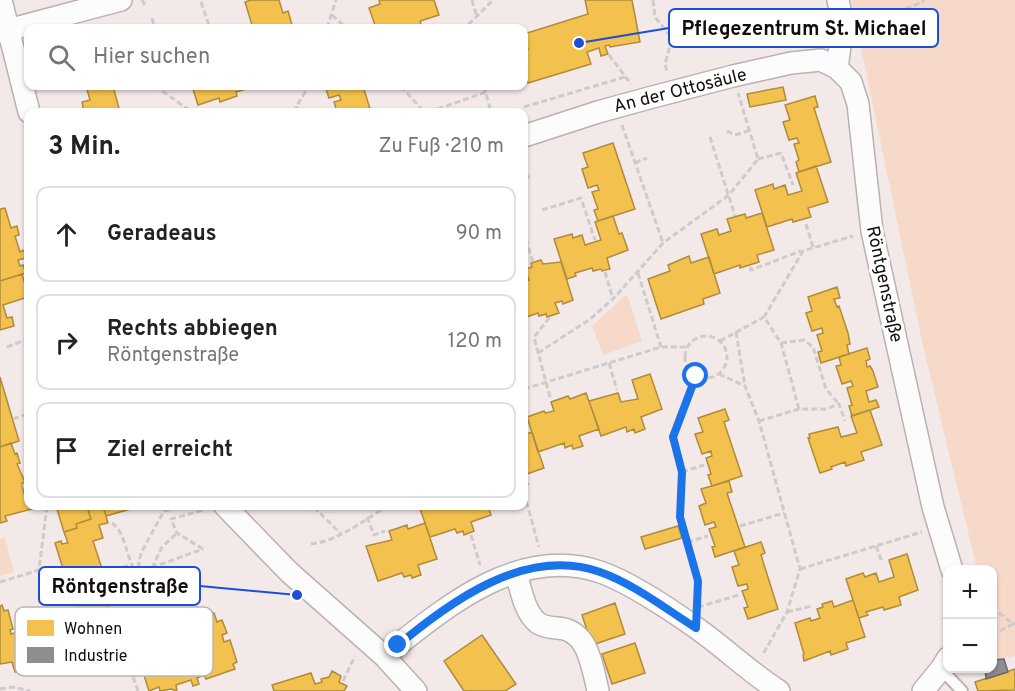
<!DOCTYPE html>
<html lang="de">
<head>
<meta charset="utf-8">
<style>
	:root { --surface:#fff; --page:#f6f6f6; --text:#222; --muted:#767676; --line:#e0e0e0 }
	body { margin:0; font-family:Overpass,sans-serif; background:var(--page); color:var(--text) }
	.controls { position:absolute; right:18px; bottom:18px; display:grid; overflow:hidden; border-radius:12px; box-shadow:0 2px 4px #0004 }
	.controls button { width:54px; height:54px; display:grid; place-items:center; padding:0; border:0; border-bottom:2px solid var(--line); background:var(--surface); color:var(--text); font:30px sans-serif }
	.stop { position:absolute; width:18px; height:18px; margin:-14px; border:4px solid #1a73e8; border-radius:50%; background:#fff }
	.stop.end { background:#1a73e8; border-color:#fff; box-shadow:0 2px 6px #0008 }
	.list { margin:0; padding:0; list-style:none }
	h2 { display:flex; justify-content:space-between; align-items:center; height:78px; margin:0; padding:0 24px; font-size:26px }
	h2 small { font-size:20px; font-weight:400; color:var(--muted) }
	.list li { display:grid; grid-template-columns:39px 1fr auto; gap:18px; align-items:center; box-sizing:border-box; height:96px; margin:0 12px 12px; padding:0 12px; border:2px solid var(--line); border-radius:12px }
	.list b { display:block; font-size:22px; white-space:nowrap }
	.list p { margin:0; font-size:20px; white-space:nowrap; color:var(--muted) }
	.list em { font-size:20px; font-style:normal; color:var(--muted) }
	.icon { flex:none; width:33px; height:33px; fill:none; stroke:currentColor; stroke-width:2; stroke-linecap:round; stroke-linejoin:round }
	.map { position:relative; flex:none; width:1015px; height:691px; overflow:hidden }
	.search { position:absolute; background:var(--surface); box-shadow:0 2px 4px #0004; left:24px; top:24px; width:504px; height:66px; display:flex; align-items:center; gap:15px; box-sizing:border-box; padding:0 21px; border-radius:12px; color:var(--muted); font-size:22px }
	.panel { position:absolute; background:var(--surface); box-shadow:0 2px 4px #0004; left:24px; top:108px; width:504px; height:402px; border-radius:12px }
	.map>svg:first-child { display:block }
	.green { fill:#f7d9c9 }
	.homes { fill:#f2c14e; stroke:#af8b3a; stroke-width:1.5 }
	.industry { fill:#8d8d92; stroke:#68666a; stroke-width:1.5 }
	.lines { fill:none; stroke-linecap:round; stroke-linejoin:round }
	.service-casing { stroke:#bab1b1; stroke-width:14 }
	.minor-casing { stroke:#bab1b1; stroke-width:24 }
	.path { stroke:#cecbcb; stroke-width:3; stroke-dasharray:6 3; stroke-linecap:butt }
	.service { stroke:#fdfcfc; stroke-width:10 }
	.minor { stroke:#fdfcfc; stroke-width:21 }
	.route { stroke:#1a73e8; stroke-width:8 }
	.labels { text-anchor:middle; stroke-width:6; stroke-linejoin:round; paint-order:stroke }
	.street-label { font-size:18px; fill:#120c0c; stroke:#fff }
	.key { fill:#fff; stroke:#b8b6b6; stroke-width:1.5 }
	.key-label { font-size:16px; fill:#120c0c }
	.leader { fill:none; stroke:#1d4ed8; stroke-width:2 }
	.callout-dot { fill:#1d4ed8; stroke:#fff; stroke-width:2 }
	.callout { fill:#fff; stroke:#1d4ed8; stroke-width:2 }
	.callout-label { font-size:20px; text-anchor:middle; font-weight:bold; fill:#120c0c }
</style>
</head>
<body>
<div class="map">
<svg width="1015" height="691" viewBox="0 0 1015 691">
	<rect width="100%" height="100%" fill="#f4e9e9"/>
	<!-- green -->
	<path class="green" d="M851,0h164v656l-22,4 -1,-90 -15,-1 -54,-223z
		M627,294l15,47 -39,14 -11,-29z
		M5,537l9,35 -14,4v-37z"/>
	<!-- homes -->
	<path class="homes" d="M251,0h28l4,13 5,-2 5,17h-45v-2l4,-1 -7,-23z
		M379,0h55l5,15 -19,6 2,7h-46l-7,-20 11,-4z
		M585,0h47l8,42 -30,5 -1,-2 -4,1 3,8 -7,2 -2,-8 -12,4 4,12 -63,19 -4,-14v-19l4,-1 -4,-15 64,-20z
		M86,86h27l7,26h-36l-2,-10 8,-2z
		M192,86h65l-21,6 1,4 -17,6 -1,-4 -21,7z
		M325,86h38l8,26h-34l-3,-10 7,-2 -2,-5 -10,3z
		M783,87l3,13 -36,7 -3,-13z
		M815,96l3,11 -4,1 17,54 -32,10 -3,-10 3,-2 -5,-16 5,-1 -2,-5 -8,2 -6,-18 7,-2 -5,-15z
		M613,143l22,66 -37,12 -4,-11 4,-1 -6,-17 7,-2 -2,-5 -9,3 -6,-19 6,-2 -5,-14z
		M816,166l12,36 -20,6 3,9 -18,5 -1,-3 -25,8 -12,-37 18,-6 1,5 11,-4 3,10 14,-4 -6,-18z
		M5,208l6,20 6,-2 2,9 -4,1 5,16 4,-2 2,8 -8,2 2,6 3,-1 3,8 -26,8v-72z
		M762,213l12,37 -17,5 2,7 -19,6v-3l-26,9 -13,-40 16,-5 2,6 12,-4 -4,-12 18,-5 1,4z
		M613,216l6,18 3,-1 6,17 -21,8 3,11 -8,2 -1,-2 -8,2 -1,-3 -17,5 1,3 -9,3 -13,-40 18,-5 1,4 9,-3 3,10 16,-5 -6,-18z
		M689,256l2,7 18,-6 11,36 -17,6 1,5 -43,15 -13,-40 22,-8 -2,-6z
		M541,260l2,4 18,-2 12,38 -10,4 -1,-3 -7,2 4,10 -12,4 -1,-3 -7,2 -1,-3 -14,5v-36l5,-2 -4,-11 7,-2 -1,-4z
		M22,274l4,14 2,-1v10l-25,8 4,13 5,-1 2,9 -14,4v-49z
		M837,287l3,11 -6,1 3,8 2,-1 9,27 2,11 -3,1 2,9 -28,9 -3,-11 4,-1 -5,-16 6,-2 -1,-5 -10,3 -6,-18 6,-2 -4,-14z
		M867,348l3,11 -4,2 1,6 3,-1 3,5 5,16 -12,4 3,11 7,-2 3,7 -27,9 -3,-10 3,-1 -5,-17 6,-2 -2,-5 -9,3 -6,-18 5,-1 -2,-8z
		M650,374l12,35 -21,8 4,12 -10,4 -1,-4 -7,3 -1,-5 -25,9 -12,-35 29,-8 3,9 17,-3 -6,-19z
		M0,377l19,64 -19,6z
		M586,393l13,36 -20,7 4,10 -10,3 -1,-4 -7,3 -1,-5 -26,9 -11,-35 17,-6 1,2 9,-2 -3,-9 17,-6 2,3z
		M725,409l4,11 -5,2 18,54 -30,10 -4,-11 3,-1 -5,-16 6,-2 -1,-5 -9,3 -7,-20 8,-2 -5,-14z
		M870,410l12,35 -21,7 3,8 -18,6 -1,-4 -14,5 1,2 -12,4 -12,-35h2l-1,-4 29,-7 3,10 16,-4 -6,-17z
		M532,432l12,36 -20,7 4,9 -4,2v-51z
		M11,443l4,11 2,-1 3,10 -3,1 8,18 -3,1v3l6,20h3l1,3 -27,7 2,5 -7,2v-76z
		M729,481l3,11 -5,1 18,54 -30,10 -3,-10 3,-1 -6,-17 7,-2 -2,-5 -9,3 -6,-19 7,-3 -5,-14z
		M56,506h41l1,1 -10,3 3,9 -15,5 1,4 -13,4z
		M103,506l5,17 -9,2 4,13 -10,3 16,49 -36,11 -18,-58 6,-2 1,3 6,-1 -4,-11 13,-4 -1,-4 15,-5 -3,-9z
		M103,506h30l1,2 -28,8z
		M419,506h69l3,9 -20,7 3,9 -10,4 -1,-4 -6,2 -2,-4 -25,8z
		M425,523l12,36 -19,6 3,10 -9,3 -1,-3 -7,2 -2,-4 -24,8 -12,-35 26,-6 -3,-9 18,-6 1,4z
		M678,526l4,12 -37,11 -4,-12z
		M761,542l4,11 -4,2 17,54 -30,10 -4,-11 4,-1 -6,-16 6,-2 -1,-5 -9,2 -6,-19 7,-2 -5,-14z
		M907,554l11,36 -19,7 2,8 -17,5 -1,-3 -17,5 2,3 -9,3 -13,-39 17,-6 2,4 11,-4 3,9 15,-5 -5,-17z
		M101,592l5,15 3,-1 4,13 4,-2 3,11 -6,2 -2,-4 -7,2 9,27 -26,7 -12,-41 4,-9 -4,-12z
		M853,600l12,37 -19,6 2,6 -17,6 -1,-4 -26,10 -1,-6 1,-1 -9,-31 15,-5 1,3 9,-3 -3,-9 6,-2 -1,-3 10,-3 2,6z
		M615,603l10,31 -33,11 -10,-30z
		M2,605l2,6 4,-1 5,19 -3,1 1,4 30,-8 11,35 -37,11 -3,-10 -12,2v-58z
		M214,613l3,9 5,-2 5,13 -5,2 2,7 6,-2 7,22 -4,2 2,5 -29,10 -2,-4 -7,3 2,6 -6,2 -2,-6 -15,5 1,6 -6,-2 -11,2 -1,-4 -10,4 -7,-22 -3,1 -3,-8 14,-4 1,4 9,-3 -2,-4 8,-3 -2,-6 10,-3 2,8 16,-5 -8,-27 11,-4 2,4z
		M482,635l34,49 -11,7h-41l-20,-30z
		M635,643l10,30 -33,11 -10,-30z
		M1015,669v21l-37,1 -3,-9z
		M332,671l9,5 -2,6 8,4 -3,5h-70l-2,-6 39,-12 4,11 7,-2 -1,-3 8,-2z"/>
	<!-- industry -->
	<path class="industry" d="M1004,659l4,13 -22,7 -1,-11h7v-8z"/>
	<g class="lines">
		<!-- service casing -->
		<g class="service-casing">
			<path id="service" d="M941,669l21,22"/>
		</g>
		<!-- minor casing -->
		<g class="minor-casing">
			<path id="minor" d="M1,0l28,112
				M0,32l121,-32
				M837,68l6,-44 -5,-24
				M524,136l74,-24 51,-14 84,-22 58,-13 30,-3 16,8 14,14 7,22 14,127 61,276 19,63
				M225,506l64,66 95,84 32,35
				M516,573c5,16 8,39 22,50 13,9 27,-1 42,16 10,11 15,38 18,52
				M384,656c59,-47 134,-112 216,-84 27,9 71,38 95,55 29,20 54,45 84,64
				M923,691l18,-22 7,-11"/>
		</g>
		<!-- path -->
		<path class="path" d="M142,0l3,5
			M472,0l5,17
			M653,0l2,17 17,21 -7,26 2,8
			M201,2l9,26
			M332,15l14,13
			M861,15c21,1 45,-4 64,-15
			M152,18l3,10
			M327,28l9,-28
			M460,28l8,-3 25,-25
			M609,55l22,29
			M155,86l37,26
			M401,86l23,26
			M484,86l7,26
			M296,107l8,5
			M524,107l101,-30
			M293,112l16,-26
			M323,112h12
			M429,112l57,-20
			M622,125l41,118
			M727,131l8,4 13,-4
			M710,137l25,79
			M758,159l23,-6 12,32
			M635,163l12,-5
			M524,178l8,-2
			M542,210l39,-12 14,42
			M806,224l7,23
			M524,225l2,14 -2,1
			M526,239l7,23
			M750,267l1,3 50,-19
			M605,272l8,27
			M638,273l23,74
			M736,332l9,54
			M685 357a21 21 0 1 1 42 0a21 21 0 1 1-42 0Z
			M720,341l44,-24
			M781,343l23,-3 9,7 13,42 12,14
			M7,347l21,-8
			M538,353l51,-33 24,-21 50,-56 66,-48 29,-36 -20,-66
			M609,363l8,27
			M719,374l26,12 14,35 41,148 -13,43 -25,44
			M696,376l-23,61 9,35 -2,45 18,64 -1,22
			M524,389l137,-42h25
			M550,397l-16,-60 16,-20
			M799,409l-18,-66 -17,-26 39,-66 50,-15
			M13,419l15,-5
			M759,421l40,-12h27l13,-5 6,17
			M682,472l22,-7
			M22,486l6,-3
			M524,493l15,54
			M316,506v3l25,25
			M367,517l7,18 11,-4
			M112,523c15,11 13,35 25,50l66,-24
			M740,526l44,-13
			M471,535l9,30
			M687,542l21,-6
			M311,544c28,-3 54,-25 77,-38
			M876,546l6,16
			M203,549l-26,-16 -6,-14 33,-9
			M152,568l10,-21 15,-14
			M800,569l122,-37
			M39,570l26,40 13,7
			M114,570l17,-5
			M0,582l39,-12 8,-64
			M698,607l41,-12
			M992,607l21,17 2,-1
			M110,612l26,2 45,25
			M787,612l25,-6
			M992,635l21,-11 2,2
			M343,681l12,-25
			M0,689l13,-2 17,4
			M138,691l-11,-31 9,-46 1,-41 4,-20 23,-42 18,-5"/>
		<!-- service -->
		<use href="#service" class="service"/>
		<!-- minor -->
		<use href="#minor" class="minor"/>
	</g>
	<g class="lines">
		<!-- route -->
		<path class="route" d="M398,645c54,-44 127,-99 202,-73 34,12 66,37 96,56l2,-47 -18,-64 2,-45 -9,-35 23,-61"/>
	</g>
	<g class="labels">
		<!-- street labels -->
		<g class="street-label">
			<text transform="translate(680 90) rotate(-14)" y="6">An der Ottosäule</text>
			<text transform="translate(885 284) rotate(78)" y="6">Röntgenstraße</text>
		</g>
	</g>
	<!-- legend -->
	<rect x="15" y="607" width="198" height="69" rx="9" class="key"/>
	<rect x="27" y="620" width="27" height="16" fill="#f2c14e"/>
	<rect x="27" y="647" width="27" height="16" fill="#8d8d92"/>
	<g class="key-label">
		<text x="64" y="634">Wohnen</text>
		<text x="64" y="661">Industrie</text>
	</g>
	<!-- callouts -->
	<path class="leader" d="M579 43L669 28M297 595L200 586"/>
	<g class="callout-dot">
		<circle cx="579" cy="43" r="6"/>
		<circle cx="297" cy="595" r="6"/>
	</g>
	<g class="callout">
		<rect x="669" y="9" width="269" height="38" rx="6"/>
		<rect x="39" y="567" width="161" height="38" rx="6"/>
	</g>
	<g class="callout-label">
		<text x="804" y="35">Pflegezentrum St. Michael</text>
		<text x="120" y="593">Röntgenstraße</text>
	</g>
</svg>
<div class="controls">
<button>+</button>
<button>−</button>
</div>
<div class="stop" style="left:696px;top:376px"></div>
<div class="stop end" style="left:398px;top:645px"></div>
<div class="search"><svg class="icon" aria-label="search" viewBox="0 0 24 24"><circle cx="10" cy="10" r="6"/><path d="M15 15l6 6"/></svg>Hier suchen</div>
<section class="panel">
<h2>3 Min.<small>Zu Fuß · 210 m</small></h2>
<ul class="list">
<li><svg class="icon" aria-label="ahead" viewBox="0 0 24 24"><path d="M12 20V5M6 11l6-6 6 6"/></svg><div><b>Geradeaus</b></div><em>90 m</em></li>
<li><svg class="icon" aria-label="right" viewBox="0 0 24 24"><path d="M7 20v-9h11M14 6l5 5-5 5"/></svg><div><b>Rechts abbiegen</b><p>Röntgenstraße</p></div><em>120 m</em></li>
<li><svg class="icon" aria-label="arrive" viewBox="0 0 24 24"><path d="M6 21V4h12l-3 4 3 4H6"/></svg><div><b>Ziel erreicht</b></div></li>
</ul>
</section>
</div>
</body>
</html>
